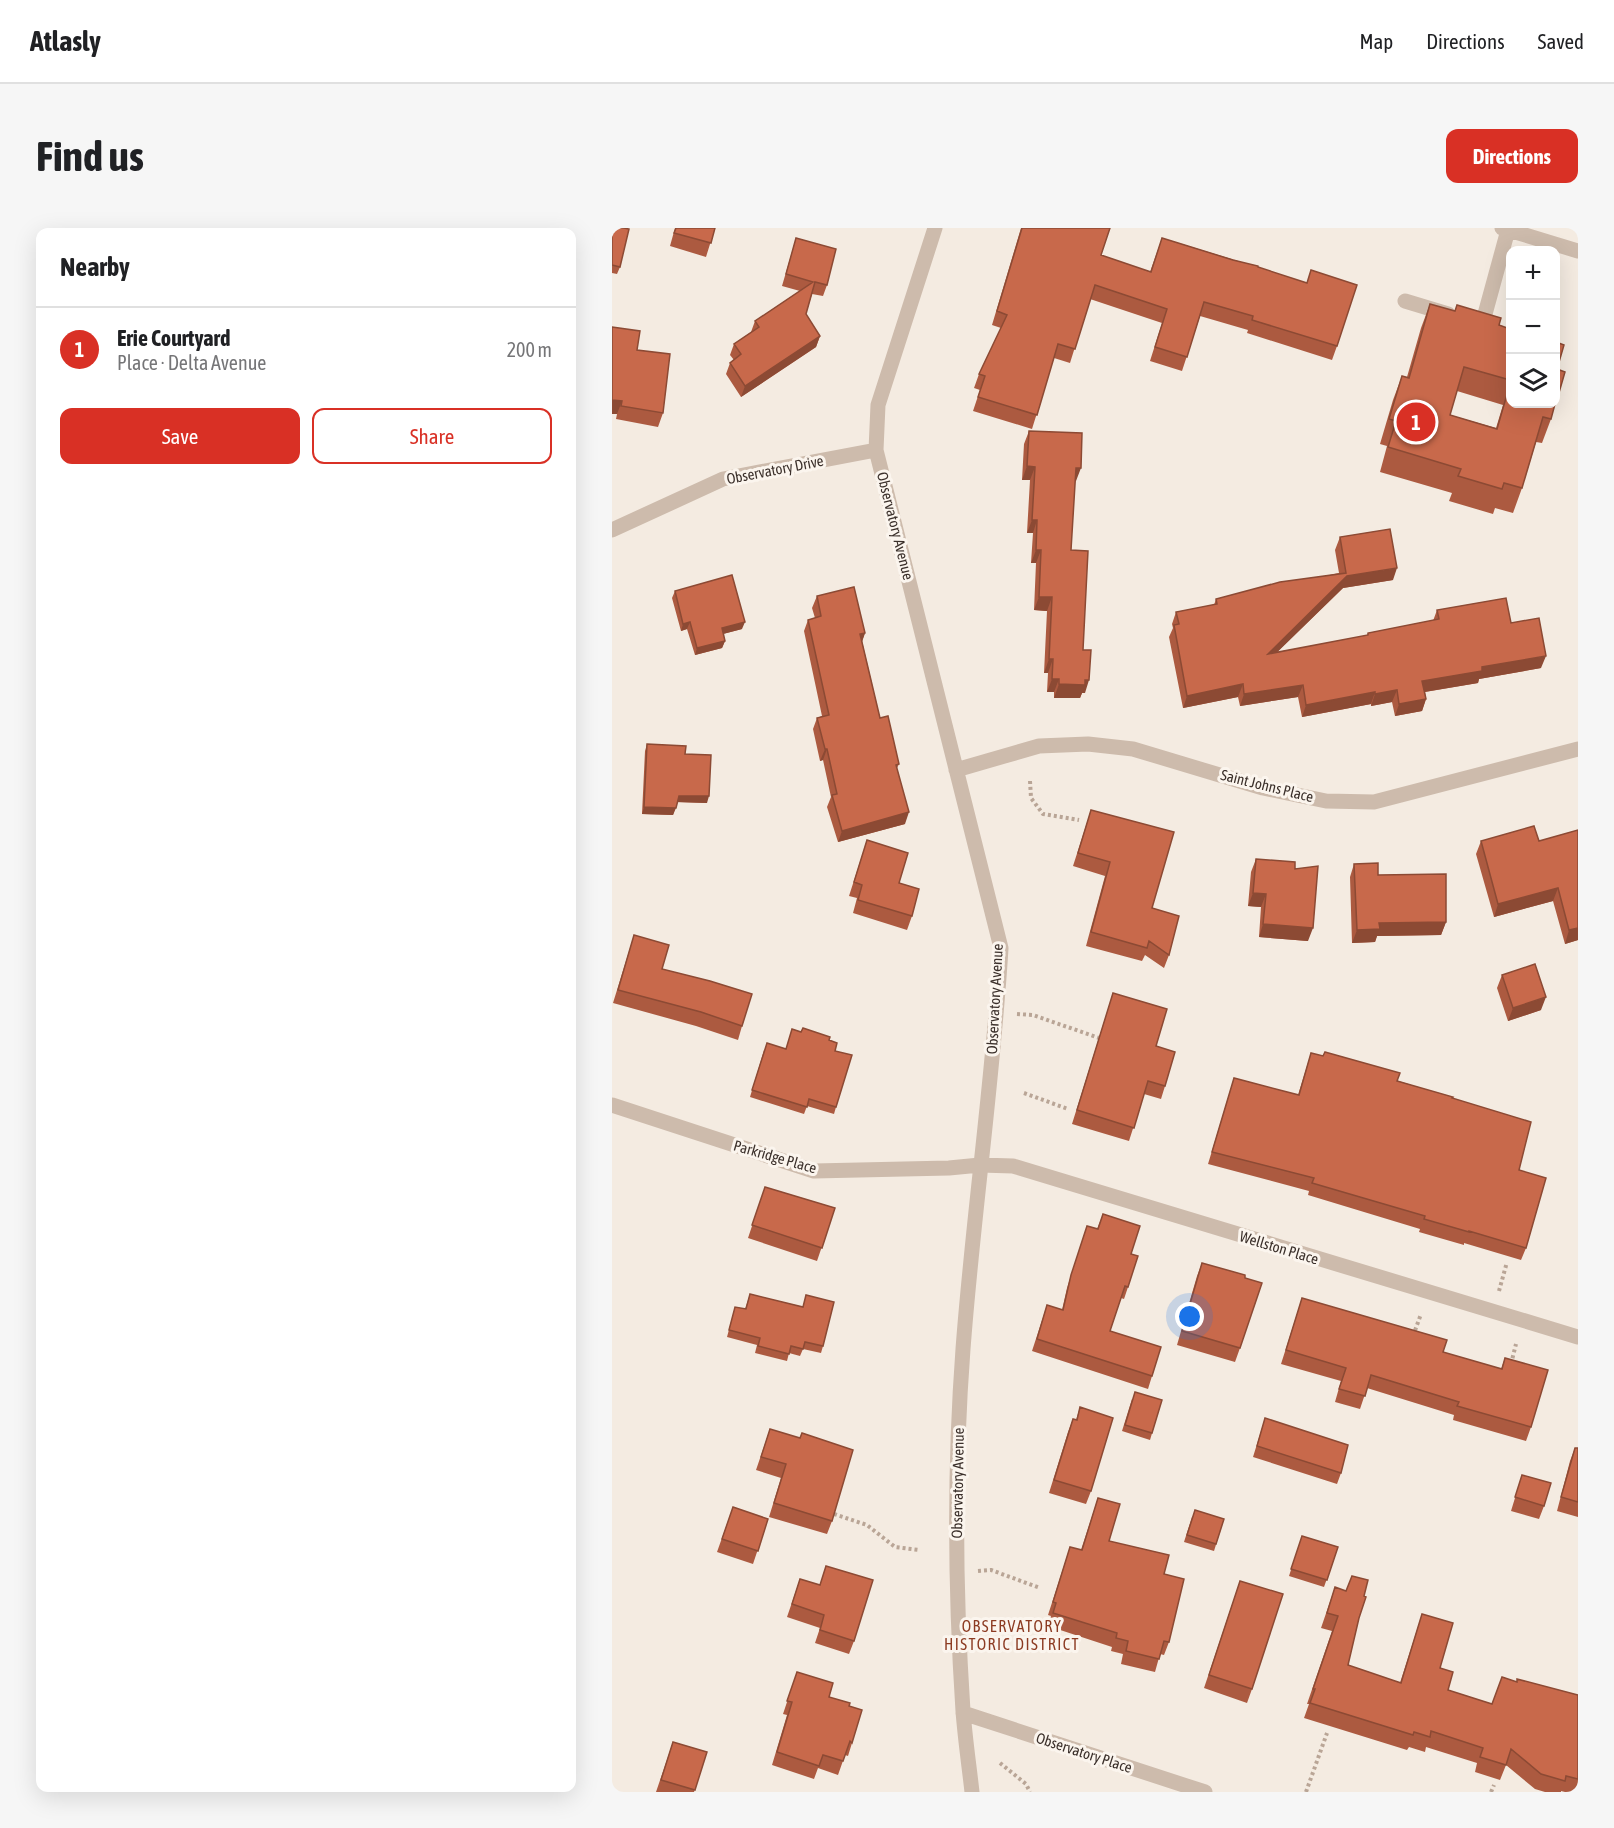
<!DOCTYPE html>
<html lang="en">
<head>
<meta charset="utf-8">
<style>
	:root { --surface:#fff; --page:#f6f6f6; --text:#202124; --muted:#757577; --line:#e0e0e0; --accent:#d93025 }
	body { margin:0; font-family:"Asap Condensed",sans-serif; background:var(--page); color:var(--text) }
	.controls { position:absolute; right:18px; top:18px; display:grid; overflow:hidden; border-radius:12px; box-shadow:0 6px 24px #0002 }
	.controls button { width:54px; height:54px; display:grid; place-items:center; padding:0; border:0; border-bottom:2px solid var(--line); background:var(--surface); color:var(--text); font:30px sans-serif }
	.you { position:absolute; left:578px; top:1089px; width:21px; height:21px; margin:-15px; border:4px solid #fff; border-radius:50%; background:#1a73e8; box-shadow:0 0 0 9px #1a73e833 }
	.badge { display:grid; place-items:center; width:39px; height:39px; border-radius:50%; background:var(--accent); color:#fff; font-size:20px; font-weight:700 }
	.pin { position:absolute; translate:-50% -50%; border:3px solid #fff; box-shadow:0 2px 6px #0006 }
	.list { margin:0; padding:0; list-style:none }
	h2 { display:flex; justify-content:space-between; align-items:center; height:78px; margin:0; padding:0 24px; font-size:26px }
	h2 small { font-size:20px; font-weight:400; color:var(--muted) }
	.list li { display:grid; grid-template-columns:39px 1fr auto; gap:18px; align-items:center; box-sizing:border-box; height:84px; padding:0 24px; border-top:2px solid var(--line) }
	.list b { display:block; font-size:22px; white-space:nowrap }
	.list p { margin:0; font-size:20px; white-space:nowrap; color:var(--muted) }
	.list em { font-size:20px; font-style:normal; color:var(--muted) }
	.actions { display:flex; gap:12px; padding:18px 24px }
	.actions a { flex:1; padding:14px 0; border:2px solid var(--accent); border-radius:12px; text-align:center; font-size:21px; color:var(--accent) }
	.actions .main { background:var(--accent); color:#fff }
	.icon { flex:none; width:33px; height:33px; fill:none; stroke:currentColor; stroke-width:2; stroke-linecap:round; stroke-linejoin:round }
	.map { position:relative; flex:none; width:966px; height:1564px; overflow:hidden; border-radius:12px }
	header { display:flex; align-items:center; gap:36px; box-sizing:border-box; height:84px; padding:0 30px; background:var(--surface); border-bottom:2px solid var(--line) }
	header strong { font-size:28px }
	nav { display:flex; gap:33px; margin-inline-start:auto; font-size:21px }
	.intro { display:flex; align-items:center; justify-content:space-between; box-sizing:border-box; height:144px; padding:0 36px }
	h1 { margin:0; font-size:42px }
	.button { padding:15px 27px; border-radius:12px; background:var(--accent); color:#fff; font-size:21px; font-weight:700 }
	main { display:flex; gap:36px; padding:0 36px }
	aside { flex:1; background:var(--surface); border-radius:12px; box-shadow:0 6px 24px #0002 }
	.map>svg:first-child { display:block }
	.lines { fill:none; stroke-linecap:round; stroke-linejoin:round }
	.path { stroke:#b9a596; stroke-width:4; stroke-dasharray:3 3; stroke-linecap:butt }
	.minor { stroke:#cdbbac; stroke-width:15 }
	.wall { fill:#ac5a40; fill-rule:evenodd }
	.shaded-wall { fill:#8c4a34 }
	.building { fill:#c8694b; stroke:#8c4a34; stroke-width:1.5 }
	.labels { text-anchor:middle; stroke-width:6; stroke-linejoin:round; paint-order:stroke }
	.street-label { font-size:15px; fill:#3b302b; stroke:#fbf5ee }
	.neighbourhood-label { font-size:16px; letter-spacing:1.5px; fill:#8c3b22; stroke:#fbf5ee }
</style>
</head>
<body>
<header>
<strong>Atlasly</strong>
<nav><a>Map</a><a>Directions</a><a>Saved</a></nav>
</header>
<div class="intro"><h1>Find us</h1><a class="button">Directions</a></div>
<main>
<aside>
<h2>Nearby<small></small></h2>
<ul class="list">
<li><span class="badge">1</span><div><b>Erie Courtyard</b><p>Place · Delta Avenue</p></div><em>200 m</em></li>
</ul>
<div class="actions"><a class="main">Save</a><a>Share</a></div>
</aside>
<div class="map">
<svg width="966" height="1564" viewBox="0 0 966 1564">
	<rect width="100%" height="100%" fill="#f4ebe1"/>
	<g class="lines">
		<!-- path -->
		<path class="path" d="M418,553l1,17 12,16 36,6
			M405,786l16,1 66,23
			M412,865l44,16
			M887,1063l8,-29
			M801,1108l8,-22
			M899,1136l5,-20
			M222,1286l33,11 28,22 24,3
			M366,1343l13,-1 49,18
			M388,1535l26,21 4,8
			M694,1564l21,-59
			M879,1564l3,-7"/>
		<!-- minor -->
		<path class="minor" d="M323,0l-57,177 -2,45 125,498c-8,134 -28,267 -38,401 -9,120 -8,241 0,362 2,27 6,54 9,81
			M890,0l76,23
			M793,73l43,13
			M870,97l26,-95
			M0,302l111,-51 153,-29
			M344,542l83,-24 49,-2 45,5 130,39 63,13 48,1 204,-53
			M0,877l202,66 135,-3 31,-3 33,1 565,171
			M351,1485l242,79"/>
	</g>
	<!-- wall -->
	<path class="wall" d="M0,0l8,39 -3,7 -5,-1z
		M63,0h40l-9,29 -36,-11z
		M409,0h89l-9,27 49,17 12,-34 96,29 79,79 -5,14 -85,-27 1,-3 -48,-14 -18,55 -32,-10 12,-38 -72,-24 -20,64 -16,-5 -22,71 -59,-18 7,-21 -6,-2 5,-14 22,-46 -9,-3z
		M184,10l31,47 -4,11 -11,-2 -6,20 14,22 -4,11 -75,50 -15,-23 4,-11 4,-3 -4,-5 4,-11 17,-12 4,-11 45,-30 -18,-5z
		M818,76l80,25v75l41,15 -9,24 -6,-1 -14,46 -9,25 -18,-5 -2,6 -44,-13 3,-8 -72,-21 7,-26 -7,-2 13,-44 9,-24 5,1 14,-49zM845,163l46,14 -7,23 -46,-13z
		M0,99l25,23 26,63 -5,14 -42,-8 1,-5h-5z
		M417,203l47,50h-1l-4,69 12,100 2,43h-3l-2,5h-26v-6h-7l1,-19h-4l3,-62 -13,-1 2,-47h-5l2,-30h-6l3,-53h-8l2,-36z
		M728,309l53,43 -50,8 -66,64 90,-16 1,-3 65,-12 4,-11 74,13 30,45 -62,11 -1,4 -53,9 1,7 -4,12 -27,5 -3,-14 -21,4v-2l-69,13 -4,-20 -58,9 -2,-9 -55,11 -14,-71 4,-9 -1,-4 4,-12 38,-7 2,-6 123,-26 -4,-23z
		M63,363l67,38 -19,5 2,7 -3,7 -27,7 -8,-26 -6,2 -9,-33z
		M205,368l48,37 -3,8 18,77 19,46 -2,4 8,56 -67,18 -11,-35 4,-10 -8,-37 -3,1 -7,-32 4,-11 5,-2 -18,-85 4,-11 7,-2 -3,-10z
		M35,516l38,10 22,49 -30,-1 -4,13 -31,-1 3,-63z
		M479,582l61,98 17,47 -5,13 -19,-13 -3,6 -56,-15 19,-70 -32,-10z
		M966,602v110l-13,4 -12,-43 -59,16 -18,-63 5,-13h58z
		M255,612l32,43 13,33 -5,14 -54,-17 4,-15 -8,-2z
		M644,631l39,10 13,72 -49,-4 2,-30 -13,-1 3,-34z
		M742,636l24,11 68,47 -5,13 -64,1 -2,6 -23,1 -2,-66z
		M22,707l28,34 80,57 -4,14 -42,-14 -83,-23z
		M890,747l39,35 -33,11 -11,-33z
		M501,765l43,53 9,40 -4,13 -17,-5 -15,47 -57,-17z
		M180,801l37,11 6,11 1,56 -2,7 -27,-8 -3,8 -54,-17 14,-47 22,-1z
		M699,825l141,45 67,72 7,78 -5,12 -57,-17v2l-45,-13 1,-3 -112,-34 1,-4 -101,-27 26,-86 64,17z
		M153,959l70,21 -18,53 -69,-23z
		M491,986l28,40 -3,33 -4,12 -3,-1 -11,33 42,45 -4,13 -116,-38 15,-46 15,5 5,-22 20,-62 10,3z
		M590,1035l38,85 -5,14 -58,-17 20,-69z
		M138,1066l53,13 3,-12 17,51 -2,7 -18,-4 -3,7 -11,-3 -2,8 -32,-8 2,-8 -30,-8 8,-30 10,2z
		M690,1070l141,54 58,17 4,-11 26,69 -5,14 -73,-21 1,-5 -87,-27 -7,21 -25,-7 6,-21 -60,-17z
		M520,1171l30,1 -12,40 -28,-9z
		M468,1179l11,84 -5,13 -37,-11 19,-61 5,-13 3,1z
		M653,1190l76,55 -4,11 -84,-27z
		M158,1201l62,92 -5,13 -58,-17 12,-39 -25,-8z
		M963,1220h3v69l-21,-6 13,-50z
		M910,1247l22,31 -5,13 -28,-8z
		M486,1270l11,43 55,33 5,68 -5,13 -4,-1 -5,18 -34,-8 2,-10 -12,-3 1,-4 -64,-21 3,-10 -3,-1 22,-68 11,3z
		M121,1279l35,12 -15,45 -36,-12z
		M580,1289l32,2 -10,32 -30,-9z
		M690,1308l36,11 -14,40 -35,-11z
		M214,1338l28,75 -5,13 -34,-11 5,-15 -33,-11 13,-38 20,6z
		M628,1353l12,108 -5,14 -43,-15z
		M723,1359l24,31 -11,47 52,18 22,-69 26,76 44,14 24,-22 62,13v97h-13l-4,-1v1h-16l-10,-3 -29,-24 -6,15 -25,-8 2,-9 -51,-16 -1,5 -16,-5 -2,3 -103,-32 5,-14h-2l25,-73 -11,-3z
		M185,1444l32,25 20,9 3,37 -4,13 -3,-1 -7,20 -20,-7 -4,11 -42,-14 15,-50 -4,-1z
		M61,1514l34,10 -13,40h-38z"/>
	<!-- shaded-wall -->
	<path class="shaded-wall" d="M208,108l-4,11 -75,50 4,-11z
		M0,172l10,1 -5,13h-5z
		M415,238l8,1 -5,13h-8z
		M464,240h5l-5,13h-5z
		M420,292h5l-4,13h-6z
		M424,322h5l-5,13h-5z
		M785,340l-4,12 -50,8 -80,78 5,-12 79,-78z
		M427,369h13l-5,14 -13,-1z
		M78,394l-3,7 -6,2 2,-7z
		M133,394l-3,7 -23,6 3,-7z
		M253,405l-4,12 -1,-11z
		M113,413l-3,7 -27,7 2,-7z
		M934,428l-5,12 -62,11 -1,4 -60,10 4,-12 60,-14z
		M437,431h4l-5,14h-4z
		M440,451h7l-5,13h-7z
		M473,452h4l-4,13h-3l-2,5h-26l5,-14z
		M631,456l-5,13 -55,11 4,-12z
		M691,457l-5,12 -58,9 4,-12z
		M785,462l-5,12 -21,4 4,-12z
		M763,464l-4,12 -69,13 4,-12z
		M814,471l-4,12 -27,5 4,-12z
		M213,521h2l-4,11 -3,1z
		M67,568h30l-2,7 -31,-1z
		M32,579l32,1 -3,7 -31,-1z
		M297,584l-4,12 -67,18 4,-11z
		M946,660l-5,13 -59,16 4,-13z
		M641,665l13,1 -5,13 -13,-1z
		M834,694l-5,13 -64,1 -2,6 -23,1 5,-13 22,-7z
		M651,696l50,4 -5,13 -49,-4z
		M966,700v12l-13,4 4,-14z
		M934,769l-5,13 -33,11 5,-13z"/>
	<!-- building -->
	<path class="building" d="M0,0h12l5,1 -9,38 -8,-2z
		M64,0h39l-4,15 -37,-10z
		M410,0h88l-9,27 50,17 11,-34 71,22 25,6v1l49,16 4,-13 46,15 -20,61 -85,-26 1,-4 -49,-14 -17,55 -32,-10 12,-38 -72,-24 -20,64 -17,-5 -21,71 -59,-18 7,-21 -6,-2 28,-59 -10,-4z
		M184,10l40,11 -9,36 -12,-3 -9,32 14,22 -75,50 -15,-23 11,-9 -7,-10 25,-17 -4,-6 58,-39 -27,-8z
		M818,76l25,7 2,-6 44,13 -2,7 11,4v51l-46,-13 -14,48 47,14 13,-45v20h45l-4,15 -8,-2 -21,71 -18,-5 -2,6 -44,-13 3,-7 -73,-22 8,-26 -7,-2 13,-43 7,2z
		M0,99l28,4 -3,19 33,4 -7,59 -42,-7 1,-5 -10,-1z
		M944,114l8,3 -7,24 8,3 -9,31z
		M417,203l53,2 -1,35h-5l-5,82 17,1 -5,99h8l-2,30h-4v5l-26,-1v-5h-7l1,-20h-4l3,-62h-13l2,-47h-5l1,-30h-5l3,-53 -8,-1z
		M778,301l7,39 -50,8 -79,78 100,-19v-2l71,-14 -2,-9 69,-12 5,25 28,-5 7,38 -64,11v4l-60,10 4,18 -27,5 -2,-14 -22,4v-2l-69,13 -3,-20 -59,9 -1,-10 -56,12 -13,-71 5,-1 -3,-12 41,-8 -1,-5 64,-17 66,-9 -6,-36z
		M120,347l13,47 -23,6 3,13 -28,7 -7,-26 -7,2 -8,-33z
		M242,359l11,46 -5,1 20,84 8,-2 11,48 -3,1 13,47 -67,19 -10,-36 5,-1 -10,-45h-2l-8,-31 12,-3 -21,-95 13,-4 -4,-20z
		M35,516l39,2 -1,8 26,1 -2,41h-30l-3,12 -32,-1z
		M479,582l83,22 -22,76 27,8 -10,39 -20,-14 -2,7 -56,-16 19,-70 -32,-9z
		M922,598l5,15 39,-11v98l-9,2 -11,-42 -60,16 -17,-63z
		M255,612l41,13 -9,30 20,6 -7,27 -54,-16 4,-15 -8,-3z
		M644,631l39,3v7l23,-3 -5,62 -50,-4 3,-30 -13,-1z
		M766,635v12l68,-1v48l-67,1 1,6 -23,1 -3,-66z
		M22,707l35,10 -7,24 48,12 42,13 -10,32 -41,-14 -83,-22z
		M923,736l11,33 -33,11 -11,-33z
		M501,765l54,16 -11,37 19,6 -10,34 -17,-5 -14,47 -57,-18z
		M191,800l27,9 -1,3 8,3 -2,8 17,4 -16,52 -27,-8 -2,8 -55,-17 15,-47 19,6 6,-20 9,3z
		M713,824l75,21 -3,8 56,16 -1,1 79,24 -12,48 27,8 -20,70 -57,-17v1l-45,-13 1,-3 -113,-33 2,-5 -102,-26 22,-74 65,17 12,-42 12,3z
		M153,959l70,21 -13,40 -70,-23z
		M491,986l37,12 -9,28 7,2 -10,31 -3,-1 -15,45 51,16 -9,29 -115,-37 10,-34 16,5 8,-35 16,-49 11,3z
		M590,1035l43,12v3l17,5 -22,65 -58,-17z
		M138,1066l53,13 3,-12 28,7 -11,44 -18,-4 -2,7 -12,-3 -2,8 -31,-8 2,-8 -31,-8 6,-23 11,2z
		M690,1070l145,42 -4,12 59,17 3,-11 43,12 -17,57 -74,-21 2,-4 -88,-27 -6,21 -26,-7 7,-21 -60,-18z
		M523,1164l27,8 -10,33 -27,-8z
		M468,1179l33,11 -22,73 -37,-11 19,-61 4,1z
		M653,1190l83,27 -7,28 -84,-27z
		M158,1201l30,9 2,-5 51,17 -21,71 -58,-18 12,-39 -25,-7z
		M963,1220h3v54l-17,-5z
		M910,1247l29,8 -7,23 -29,-9z
		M486,1270l22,6 -11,37 60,14 -5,19 20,5 -15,63 -5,-1 -5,18 -33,-8 2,-10 -12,-3 1,-5 -64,-20 3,-10 -3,-1 17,-55 12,3z
		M121,1279l35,12 -10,32 -36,-12z
		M583,1282l29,9 -8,25 -29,-9z
		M690,1308l36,11 -11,33 -36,-11z
		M214,1338l47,14 -19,61 -34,-11 4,-15 -32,-11 8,-25 20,6z
		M740,1348l16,4 -4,16 2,1 -7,21 -11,47 53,18 21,-69 31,9 -13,45 13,4 -5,18 44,14 10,-27 15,5v-3l61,16v84l-12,-3 -1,5 -24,-7 -30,-25 -5,16 -26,-8 3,-9 -52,-17 -1,6 -16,-5 -1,3 -103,-32 5,-14h-2l25,-73 -11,-3 8,-26 11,4z
		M628,1353l43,13 -31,95 -43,-14z
		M185,1444l36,11 -4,14 21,6 -1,3 13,4 -10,33 -2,-2 -7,20 -20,-6 -4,11 -42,-14 15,-50 -5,-1z
		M61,1514l34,10 -12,38 -34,-10z"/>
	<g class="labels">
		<!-- street labels -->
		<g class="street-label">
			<text transform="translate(163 242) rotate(-11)" y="5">Observatory Drive</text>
			<text transform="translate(283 298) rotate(76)" y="5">Observatory Avenue</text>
			<text transform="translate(655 558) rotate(14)" y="5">Saint Johns Place</text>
			<text transform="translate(383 771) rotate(-87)" y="5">Observatory Avenue</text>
			<text transform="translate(163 929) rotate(16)" y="5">Parkridge Place</text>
			<text transform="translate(667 1020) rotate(17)" y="5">Wellston Place</text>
			<text transform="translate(346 1255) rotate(-89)" y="5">Observatory Avenue</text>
			<text transform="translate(472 1525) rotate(18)" y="5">Observatory Place</text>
		</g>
		<!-- neighbourhood labels -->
		<g class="neighbourhood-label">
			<text x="400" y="1404">OBSERVATORY<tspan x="400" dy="18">HISTORIC DISTRICT</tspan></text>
		</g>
	</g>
</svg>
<div class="controls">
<button>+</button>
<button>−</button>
<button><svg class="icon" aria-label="layers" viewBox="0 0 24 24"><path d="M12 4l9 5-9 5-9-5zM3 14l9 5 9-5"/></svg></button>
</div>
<div class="you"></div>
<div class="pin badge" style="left:804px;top:194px">1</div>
</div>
</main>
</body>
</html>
